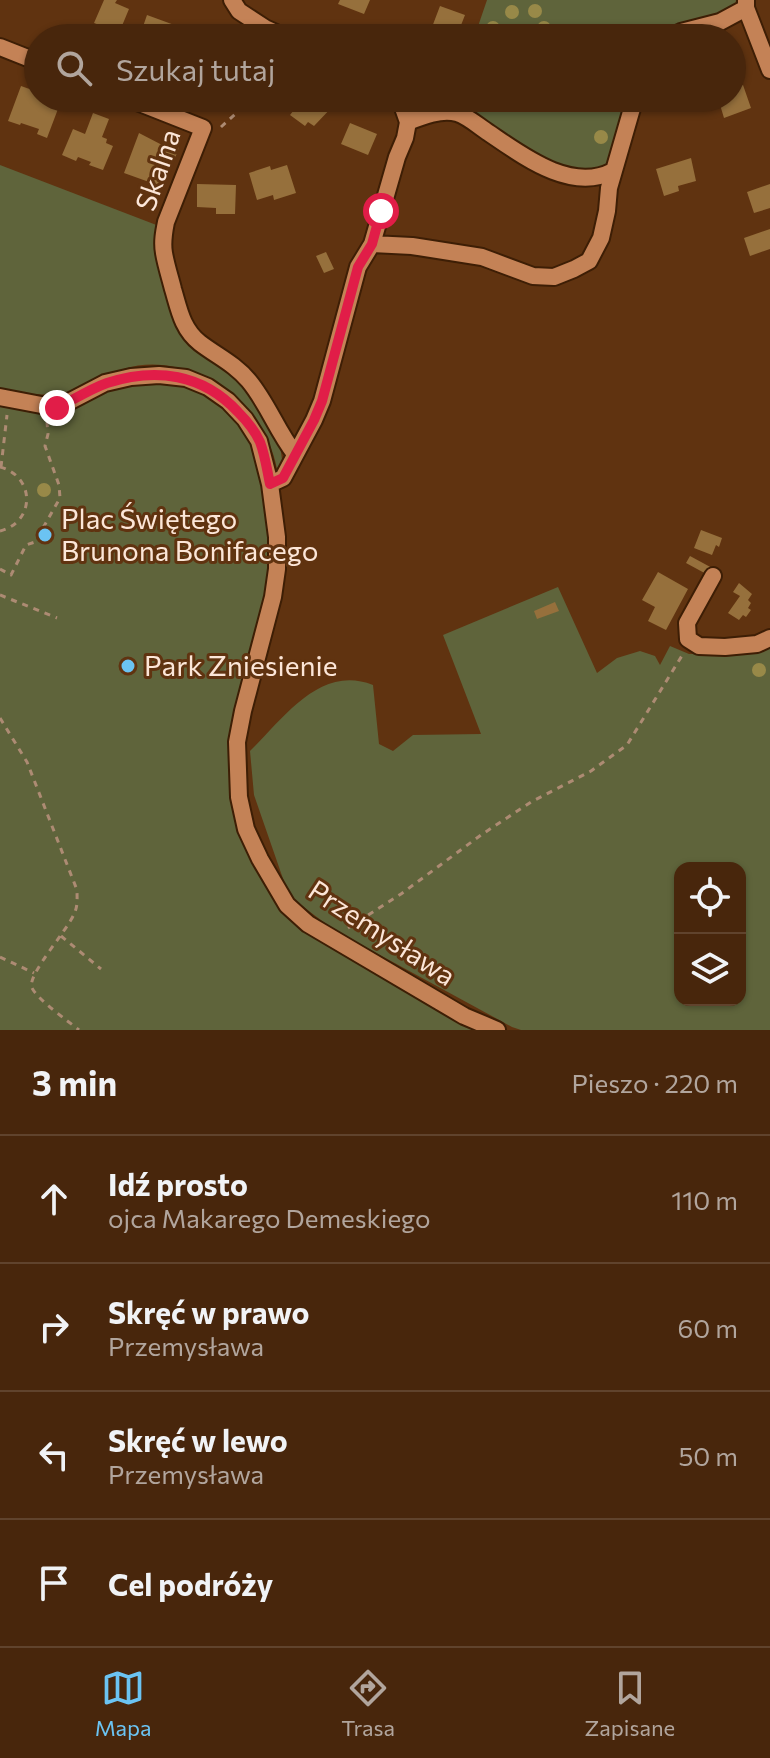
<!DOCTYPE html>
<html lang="pl">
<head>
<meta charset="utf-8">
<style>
	:root { --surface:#48260c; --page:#4f2e15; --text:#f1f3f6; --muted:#b1a59d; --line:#60432d; --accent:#6bc3f2 }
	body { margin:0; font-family:Commissioner,sans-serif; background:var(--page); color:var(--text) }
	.controls { position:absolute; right:24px; bottom:24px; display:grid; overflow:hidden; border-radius:16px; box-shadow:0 2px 6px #0004 }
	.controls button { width:72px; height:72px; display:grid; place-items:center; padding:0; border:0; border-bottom:2px solid var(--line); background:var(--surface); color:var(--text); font:40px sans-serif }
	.stop { position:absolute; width:24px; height:24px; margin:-18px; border:6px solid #e11d48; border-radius:50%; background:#fff }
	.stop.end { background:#e11d48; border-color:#fff; box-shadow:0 2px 8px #0008 }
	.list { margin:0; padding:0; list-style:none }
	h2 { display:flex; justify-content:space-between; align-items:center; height:104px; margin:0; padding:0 32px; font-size:34px }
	h2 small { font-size:26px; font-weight:400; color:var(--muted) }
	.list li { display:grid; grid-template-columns:52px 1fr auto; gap:24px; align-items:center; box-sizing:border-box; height:128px; padding:0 32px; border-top:2px solid var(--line) }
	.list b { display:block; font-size:30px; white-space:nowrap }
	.list p { margin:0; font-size:26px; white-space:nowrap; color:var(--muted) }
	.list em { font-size:26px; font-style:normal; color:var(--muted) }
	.icon { flex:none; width:44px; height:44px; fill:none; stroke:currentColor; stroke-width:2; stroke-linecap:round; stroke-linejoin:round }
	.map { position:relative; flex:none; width:770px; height:1030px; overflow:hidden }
	.search { position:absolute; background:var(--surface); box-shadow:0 2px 6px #0004; left:24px; right:24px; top:24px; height:88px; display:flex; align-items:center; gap:20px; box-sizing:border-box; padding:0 28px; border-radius:44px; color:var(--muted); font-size:30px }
	.sheet { height:616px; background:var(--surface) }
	nav { display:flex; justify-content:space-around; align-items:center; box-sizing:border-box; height:112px; border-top:2px solid var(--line); background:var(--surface); font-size:22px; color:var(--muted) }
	nav a { display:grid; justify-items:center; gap:4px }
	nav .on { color:var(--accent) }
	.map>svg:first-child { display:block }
	.green { fill:#5f643b; fill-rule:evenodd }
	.building { fill:#96703c }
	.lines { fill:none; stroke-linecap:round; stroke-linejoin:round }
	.street-casing { stroke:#3d1e05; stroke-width:20 }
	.path { stroke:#ad8b73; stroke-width:3; stroke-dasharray:6 6; stroke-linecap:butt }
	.street { stroke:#c48256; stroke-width:16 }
	.tree { fill:#988948 }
	.route { stroke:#e11d48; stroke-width:10 }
	.poi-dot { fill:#6bc3f2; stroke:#603310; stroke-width:3 }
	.labels { text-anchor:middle; stroke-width:6; stroke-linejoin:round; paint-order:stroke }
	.street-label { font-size:28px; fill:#fce6d8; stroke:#603310 }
	.poi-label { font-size:28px; fill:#fce6d8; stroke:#603310; text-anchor:start }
</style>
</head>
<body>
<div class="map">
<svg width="770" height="1030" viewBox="0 0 770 1030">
	<rect width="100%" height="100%" fill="#603310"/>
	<!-- green -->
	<path class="green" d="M487,0h249l-1,7 -6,5 -55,17 -18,9h-182z
		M465,98h167l-20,67 -15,7 -46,-7 -89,-55z
		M0,165l159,61 18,96 57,50 19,21 27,52 3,22 -6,2c-5,-28 -20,-49 -40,-68 -27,-28 -74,-45 -113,-32 -21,6 -40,21 -63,24 -19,3 -42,1 -61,-4z
		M186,378l59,41 32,118 -34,174 -4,86 48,108 210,125h-497v-633l57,11 48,-25z
		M558,587l39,86 20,-15 23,-7 15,5 5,9 10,-19 19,8 52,-1 29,-8v385h-249l-9,-3 -178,-97 -45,-34 -35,-101 -4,-44c34,-33 70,-87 123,-66l6,59 14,7 20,-16 68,-1 -38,-99zM680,868h60v132h-60z"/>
	<!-- building -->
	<path class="building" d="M104,0h13l-2,3 14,6 -10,24 -25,-10z
		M340,0h30l-6,14 -26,-10z
		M440,6l25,9 -9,23h-19l-8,-3z
		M147,15l41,15 -3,8h-46z
		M743,85l8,23 -27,10 -6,-20h14v-10z
		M21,86l17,6v6h15l8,3 -14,37 -10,-4 2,-5 -18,-6 -1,2 -12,-4z
		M299,98h14l8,6 4,-6h2l8,6 -21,22 -6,-4 -3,4 -15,-11 7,-9 -3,-1z
		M93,113l16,6 -7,18 5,2 -1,4 7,3 -10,24 -14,-5 2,-3 -13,-5 -2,4 -14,-6 11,-26 12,5z
		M350,123l27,11 -9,21 -27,-11z
		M139,133l27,14 2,-3 11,4 -16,39 -39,-14z
		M691,158l5,23 -18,5 1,5 -15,5 -8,-27z
		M287,165l9,28 -22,7 -1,-5 -16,5 -8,-27 21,-7 1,4z
		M197,184l39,1 -1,29h-19v-6l-19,-1z
		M770,184v24l-16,5 -7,-21z
		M770,229v20l-20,7 -6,-18z
		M326,252l8,17 -10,4 -8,-17z
		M701,530l21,8 -3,9 -3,-2 -4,10 -18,-7z
		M690,556l24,13 -4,7 -24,-13z
		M658,572l30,17 -22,41 -18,-9 7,-14 -13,-7z
		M739,583l13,11 -4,6 3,3 -3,5 3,2 -5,7 -3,-2 -4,5 -11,-7 12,-17 -7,-4z
		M555,602l4,9 -22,8 -3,-8z"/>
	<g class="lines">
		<!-- street casing -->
		<g class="street-casing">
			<path id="street" d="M232,0l7,11 26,17 22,10
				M746,0v8l24,62
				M668,38l13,-6 39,-10 26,-14
				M0,47l38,15
				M127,98l76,30 -37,94c-2,10 -4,20 -2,31 2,12 6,24 9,36 6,20 9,40 27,54 17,13 35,21 49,38 19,23 28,50 46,73
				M396,98l5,4 7,20
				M408,122c15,-6 33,-13 49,-9 12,4 21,13 32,20 34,23 82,60 124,38
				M372,244l40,2 70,11 51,19 21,1 20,-8 15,-8 12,-23 6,-27 2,-23 26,-90
				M0,397l57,11 48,-25 26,-6 28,-2 27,3 22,9 20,14 17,18 14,22 11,43 7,53v32l-4,28 -30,114 -6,31 2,55 7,32 14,30 27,46 21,19 156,92 33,14
				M270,484l13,-6 31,-58 8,-19 36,-134 14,-23 25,-87 8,-19 3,-16
				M713,576l-26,47 1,16 11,7 26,1 32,-3 13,-6"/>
		</g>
		<!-- path -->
		<path class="path" d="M221,127l20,-18 4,-11
			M0,467c35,9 36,55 0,64
			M1,467l6,-52
			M0,569l11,6 15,-30 9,-3 25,-44 -1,-13 -14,-39 3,-12 -1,-12
			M0,595l57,23
			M0,718l27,44 50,128c0,9 1,16 -3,24 -7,17 -48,62 -42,74 6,12 36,33 47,42
			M348,928l53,-34 80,-59 50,-33 60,-31 36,-26 56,-91
			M61,936l40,33
			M0,957l34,16"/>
		<!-- street -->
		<use href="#street" class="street"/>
	</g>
	<!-- trees -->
	<g class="tree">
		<circle cx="535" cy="11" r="7"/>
		<circle cx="512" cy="12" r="7"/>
		<circle cx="493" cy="28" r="7"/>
		<circle cx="544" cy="28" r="7"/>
		<circle cx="601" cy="137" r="7"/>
		<circle cx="44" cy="490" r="7"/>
		<circle cx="759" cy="670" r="7"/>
	</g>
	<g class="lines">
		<!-- route -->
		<path class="route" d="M57,408c16,-8 33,-19 50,-25 49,-16 96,-9 131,29 8,8 17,19 22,30 5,13 7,28 10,42l13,-6 31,-58 8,-19 36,-134 14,-23 9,-33"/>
	</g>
	<!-- markers -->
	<g class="poi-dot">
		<circle cx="45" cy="535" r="8"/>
		<circle cx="128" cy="666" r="8"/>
	</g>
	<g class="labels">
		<!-- street labels -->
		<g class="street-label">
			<text transform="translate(158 170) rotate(-71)" y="10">Skalna</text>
			<text transform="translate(382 933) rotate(33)" y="10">Przemysława</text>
		</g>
		<!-- poi labels -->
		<g class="poi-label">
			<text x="61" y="529">Plac Świętego<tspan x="61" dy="32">Brunona Bonifacego</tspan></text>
			<text x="144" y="676">Park Zniesienie</text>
		</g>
	</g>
</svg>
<div class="controls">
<button><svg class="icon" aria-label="locate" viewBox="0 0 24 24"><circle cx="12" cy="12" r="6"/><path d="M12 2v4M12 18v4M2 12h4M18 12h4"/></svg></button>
<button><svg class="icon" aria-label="layers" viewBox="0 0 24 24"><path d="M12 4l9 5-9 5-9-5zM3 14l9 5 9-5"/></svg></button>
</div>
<div class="stop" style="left:381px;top:211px"></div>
<div class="stop end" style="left:57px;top:408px"></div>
<div class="search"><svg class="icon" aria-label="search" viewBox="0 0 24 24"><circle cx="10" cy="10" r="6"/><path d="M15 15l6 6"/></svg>Szukaj tutaj</div>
</div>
<section class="sheet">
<h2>3 min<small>Pieszo · 220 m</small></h2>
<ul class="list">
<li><svg class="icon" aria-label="ahead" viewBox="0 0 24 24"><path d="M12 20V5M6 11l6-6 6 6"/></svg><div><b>Idź prosto</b><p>ojca Makarego Demeskiego</p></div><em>110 m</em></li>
<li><svg class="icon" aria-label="right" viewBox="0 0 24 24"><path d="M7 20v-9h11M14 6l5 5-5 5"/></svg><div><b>Skręć w prawo</b><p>Przemysława</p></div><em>60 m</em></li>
<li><svg class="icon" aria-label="left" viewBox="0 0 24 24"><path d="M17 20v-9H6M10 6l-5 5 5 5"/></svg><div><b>Skręć w lewo</b><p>Przemysława</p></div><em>50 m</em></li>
<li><svg class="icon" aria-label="arrive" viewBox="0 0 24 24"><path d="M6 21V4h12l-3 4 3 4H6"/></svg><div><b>Cel podróży</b></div></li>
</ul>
</section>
<nav>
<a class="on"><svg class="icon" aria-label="map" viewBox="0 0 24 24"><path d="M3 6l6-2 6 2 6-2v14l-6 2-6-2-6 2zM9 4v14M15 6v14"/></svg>Mapa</a>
<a><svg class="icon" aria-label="directions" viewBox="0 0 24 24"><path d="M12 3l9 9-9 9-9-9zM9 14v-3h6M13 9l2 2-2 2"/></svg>Trasa</a>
<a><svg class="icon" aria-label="saved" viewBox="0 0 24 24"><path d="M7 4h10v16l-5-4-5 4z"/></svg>Zapisane</a>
</nav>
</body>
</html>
